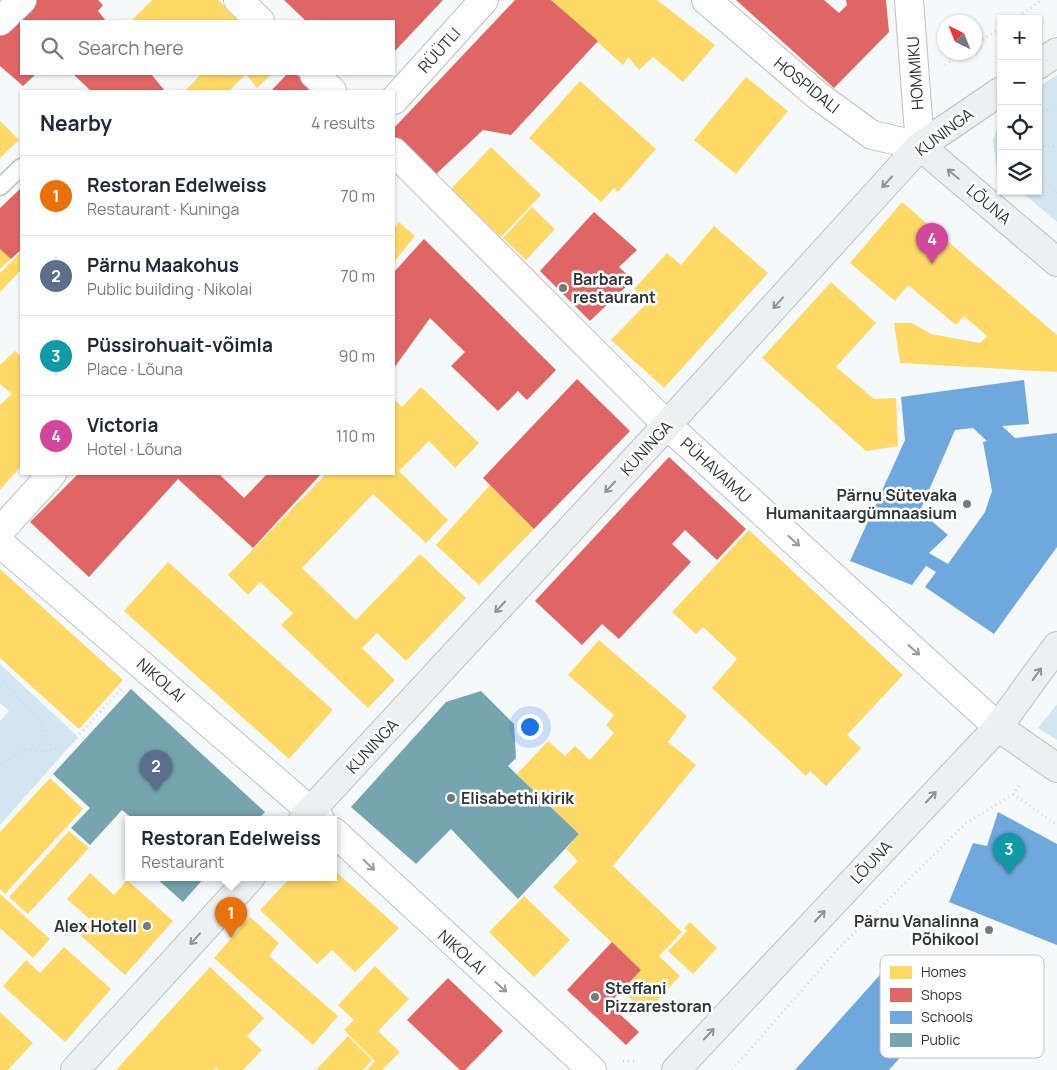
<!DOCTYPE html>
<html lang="en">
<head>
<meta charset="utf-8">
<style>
	:root { --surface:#fff; --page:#f2f2f3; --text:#1f2937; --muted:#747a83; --line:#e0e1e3; --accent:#757a7b }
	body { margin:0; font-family:Manrope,sans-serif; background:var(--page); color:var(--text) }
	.controls { position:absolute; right:15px; top:15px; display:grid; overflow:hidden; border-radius:0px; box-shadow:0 1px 4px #0004 }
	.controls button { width:45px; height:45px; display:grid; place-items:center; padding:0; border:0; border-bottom:1px solid var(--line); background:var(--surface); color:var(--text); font:25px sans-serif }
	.compass { position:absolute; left:937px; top:15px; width:45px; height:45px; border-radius:50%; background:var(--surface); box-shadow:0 1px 4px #0004; rotate:317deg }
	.you { position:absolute; left:529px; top:726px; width:18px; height:18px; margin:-12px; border:4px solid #fff; border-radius:50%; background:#1a73e8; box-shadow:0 0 0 8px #1a73e833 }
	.badge { display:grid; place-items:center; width:32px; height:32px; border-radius:50%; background:var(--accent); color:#fff; font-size:16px; font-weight:700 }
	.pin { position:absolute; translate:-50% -41px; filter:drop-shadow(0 1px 2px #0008) }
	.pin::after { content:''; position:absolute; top:26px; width:18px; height:15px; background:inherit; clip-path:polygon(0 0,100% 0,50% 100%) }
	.popup { position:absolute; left:125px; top:816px; width:212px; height:65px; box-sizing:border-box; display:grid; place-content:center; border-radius:0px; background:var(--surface); filter:drop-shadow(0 1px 4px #0005); font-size:16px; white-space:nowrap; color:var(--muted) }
	.popup b { font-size:19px; color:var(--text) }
	.popup::after { content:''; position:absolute; left:50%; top:100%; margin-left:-10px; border:10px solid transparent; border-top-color:var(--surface) }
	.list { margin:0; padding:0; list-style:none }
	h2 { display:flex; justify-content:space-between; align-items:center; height:65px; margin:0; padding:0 20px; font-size:21px }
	h2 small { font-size:16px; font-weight:400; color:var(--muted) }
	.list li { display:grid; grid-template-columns:32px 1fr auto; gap:15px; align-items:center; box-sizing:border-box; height:80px; padding:0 20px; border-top:1px solid var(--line) }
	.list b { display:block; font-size:19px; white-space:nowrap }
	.list p { margin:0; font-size:16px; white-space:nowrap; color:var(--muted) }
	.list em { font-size:16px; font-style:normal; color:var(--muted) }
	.icon { flex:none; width:28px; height:28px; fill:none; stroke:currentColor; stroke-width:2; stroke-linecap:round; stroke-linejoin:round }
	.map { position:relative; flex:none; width:1057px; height:1070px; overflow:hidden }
	.search { position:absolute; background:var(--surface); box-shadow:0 1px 4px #0004; left:20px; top:20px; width:375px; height:55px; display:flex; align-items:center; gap:12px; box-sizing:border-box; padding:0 18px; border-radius:0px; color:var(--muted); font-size:19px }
	.panel { position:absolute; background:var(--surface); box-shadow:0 1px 4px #0004; left:20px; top:90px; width:375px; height:385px; border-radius:0px }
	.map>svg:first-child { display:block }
	.green { fill:#d1e6f0 }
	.homes { fill:#ffd966 }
	.shops { fill:#e06666 }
	.schools { fill:#6fa8dc; fill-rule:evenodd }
	.public { fill:#76a5af }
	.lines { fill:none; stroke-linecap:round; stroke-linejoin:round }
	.lane-casing { stroke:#bdc0c2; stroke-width:19 }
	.street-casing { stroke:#bdc0c2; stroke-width:30 }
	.secondary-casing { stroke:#bdc0c2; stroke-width:30 }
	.path { stroke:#d6d8d8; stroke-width:3; stroke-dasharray:1 4; stroke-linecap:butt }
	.lane { stroke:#fefefe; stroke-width:16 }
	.street { stroke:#fefefe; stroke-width:28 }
	.secondary { stroke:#ecf0f0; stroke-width:28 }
	.oneway { stroke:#8e9294 }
	.oneway2 { stroke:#979a9a }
	.poi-dot { fill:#757a7b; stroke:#fff; stroke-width:2 }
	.labels { text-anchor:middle; stroke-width:5; stroke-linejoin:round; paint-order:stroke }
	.street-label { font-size:16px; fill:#303537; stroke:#fff }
	.poi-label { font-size:16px; font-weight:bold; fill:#303537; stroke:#fff; text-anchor:start }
	.key { fill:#fff; stroke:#c1c2c3; stroke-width:1 }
	.key-label { font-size:14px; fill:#303537 }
</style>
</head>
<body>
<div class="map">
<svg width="1057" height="1070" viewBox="0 0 1057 1070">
	<rect width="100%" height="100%" fill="#f5f9fa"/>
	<!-- green -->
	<path class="green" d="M1057,75v147l-37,-31h18v-104z
		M1001,116v60l-4,-3 -4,-32z
		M0,664l78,73 -78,88v-104l9,-10 -9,-8z
		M1057,704v36l-19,-12z"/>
	<!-- homes -->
	<path class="homes" d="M152,0h66l24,21h-111z
		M551,0h106l58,45 -32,37 -30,-25 -14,13 -11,-13 -5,8z
		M201,74h71l-15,14 -11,-14 -17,17h-44z
		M746,77l42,34 -52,63 -42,-34z
		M580,81l76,68 -38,43 -4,-4 -13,14 -72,-64z
		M0,121l19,19 -19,18z
		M491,147l50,48 -40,42 -50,-48z
		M902,202l155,133v37l-157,-9 -6,-40h18l19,11 49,9 7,-7 -23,-20 -8,9 -48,-40 -13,16 -45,-38z
		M532,207l23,22 -29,31 -23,-22z
		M399,222l16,14 -21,26v-33z
		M714,226l54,47 -104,115 -53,-48 37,-38 -14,-13 33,-36 14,12z
		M0,249l11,10 -11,10z
		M21,252v18l-21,22v-19z
		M831,282l45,41 -40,44 38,32 22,-1 2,48 -32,5 -104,-93z
		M15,351l6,6v109l-21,24v-85l12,-11 -12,-10v-19z
		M421,387l58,56 -24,25 -26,-27 -30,30 49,49 -22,23 -53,-49 -71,74 54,52 64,-66 46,44 -60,63 -29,-28 -15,15 33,32 -27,28 -87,-83 12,-12 -33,-31 -12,13 -20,-20 98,-101h68v-75l8,8z
		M490,485l44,44 -55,56 -43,-40z
		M749,530l154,145 -56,60 14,13 -35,38 -16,-15 -4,5 -94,-88 25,-29 -34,-32 -7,7 -24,-22z
		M168,562l165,148 -44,49 -165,-148z
		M0,569l123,111 -44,49 -79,-71z
		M599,640l88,76 -19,26 28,23 -83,101 69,66 -23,24 21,20 -34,37 -24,-22 19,-21 -88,-83 25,-26 -12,-12 13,-15 -62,-60 31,-33 17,15 10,-10 15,14 24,-27 -8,-8 8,-10 -46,-40z
		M50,778l33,31 -78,85 -5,-5v-57z
		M69,831l20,17 -61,66 -19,-17z
		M334,870l65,58 -44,44 -23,-22 -15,14 -57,-54 31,-33h43z
		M90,873l24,22 13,-15 46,41 -48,54 -45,-40 12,-14 -25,-22z
		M0,894l50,45 -17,19 -33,-30z
		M524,896l46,44 -36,37 -45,-45z
		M250,917l29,26 -10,13 69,60 -25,29 -99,-87z
		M690,922l27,26 -24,26 -25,-23 19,-20 -3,-3z
		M64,947l47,42 -46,53 -62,-56 23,-26 14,13z
		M375,966l34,33 -31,32 22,21 -18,18h-15l8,-9 -31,-31 10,-10 -16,-15z
		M210,967l54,51 -17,18 15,14 -19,20h-24l-3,-3 -2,3h-98z
		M0,1012l33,31 -25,27h-8z
		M348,1036l24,24 -9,10h-47z"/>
	<!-- shops -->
	<path class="shops" d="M33,0h65l5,5 -5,6 8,10h-85v53h15l-13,12 -23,-20v-32z
		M284,0h159l-49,52v-31h-88z
		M515,0h36l47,41 -87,94 -28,-5 -50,47 -39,-39v-10z
		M736,0h88l15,13 8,-8 -1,-5h40l3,32 -55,56z
		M73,74h78l14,17h-74z
		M287,74h9l20,17h-45z
		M21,188v62l-10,9 -11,-10v-41z
		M594,212l43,38 -18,17 14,13 -43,41 -50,-50z
		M424,239l132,131 -29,30 -9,-9 -20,20 -47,-45 14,-14 -35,-34 -36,50v-96z
		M577,379l53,52 -96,98 -51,-51z
		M669,457l77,72 -29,31 -32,-30 -13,14 19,18 -72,77 -17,-15 -20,21 -47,-44z
		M78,474h141l25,24 23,-24h54l-68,74 -75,-69 -89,98 -59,-55z
		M612,942l29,28 -32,34 30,28 -13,13 -59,-55z
		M448,978l55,53 -38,39h-5l-53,-50z"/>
	<!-- schools -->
	<path class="schools" d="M1024,380l5,44 -27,2 13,12 42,-5v114l-63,87 -69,-47 11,-15 -10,-6 -14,19 -62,-24 55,-121 -4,-43zM973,428l14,13 -4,1 9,49 -7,21 -37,52 -19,-11 19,-18 -28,-24 35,-81z
		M998,812l59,32v101l-108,-43 24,-59 14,3z
		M895,958l53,46 -59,66h-94z"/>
	<!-- public -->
	<path class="public" d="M131,689l134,123 -7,7h-125l-11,-9 -32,35 -19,-17 19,-20 -37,-34z
		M481,691l33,33 2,34 -8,8 71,68 -61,65 -67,-70 -35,35 -65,-57 95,-105z
		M155,877h50l-22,25z"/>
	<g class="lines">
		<!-- lane casing -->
		<g class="lane-casing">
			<path id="lane" d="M0,187l21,-20"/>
		</g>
		<!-- street casing -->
		<g class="street-casing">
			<path id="street" d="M238,0l22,21
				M706,0l111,95 55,40 48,11 -11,-146
				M0,21l22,-21
				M314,74l18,17
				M394,100l90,-100
				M394,152l273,273 331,302
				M0,531l52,-57
				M0,543l320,276
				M334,832l258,238"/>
		</g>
		<!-- secondary casing -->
		<g class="secondary-casing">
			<path id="secondary" d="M1038,65l19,-13
				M920,146l137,116
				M998,727l59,41
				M303,819l364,-394 253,-279 81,-55
				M75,1070l176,-193
				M676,1070l322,-343 59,-81"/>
		</g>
		<!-- path -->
		<path class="path" d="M1014,19l28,-19
			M974,45l27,-17
			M945,65l19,-13
			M1038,115l19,-12
			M1038,146l19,1
			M1038,175l19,17
			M0,677l39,43 13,30
			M0,764l25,-15 19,3 25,-6 52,-57
			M1013,794l44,31
			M623,1061h15
			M732,1070l106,-121 128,-126 47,-29 8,-11"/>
		<!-- lane -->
		<use href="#lane" class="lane"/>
		<!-- street -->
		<use href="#street" class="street"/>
		<!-- secondary -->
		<use href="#secondary" class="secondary"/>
	</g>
	<!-- one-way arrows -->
	<defs><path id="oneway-shaft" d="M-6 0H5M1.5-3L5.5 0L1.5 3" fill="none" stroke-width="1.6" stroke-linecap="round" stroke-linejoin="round" transform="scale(1.25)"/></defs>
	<g class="oneway">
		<use href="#oneway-shaft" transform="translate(953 174) rotate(-140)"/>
		<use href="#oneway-shaft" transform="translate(887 182) rotate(133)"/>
		<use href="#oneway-shaft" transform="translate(778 303) rotate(132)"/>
		<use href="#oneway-shaft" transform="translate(610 487) rotate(133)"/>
		<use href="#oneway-shaft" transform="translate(500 607) rotate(133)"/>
		<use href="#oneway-shaft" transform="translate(1037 674) rotate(-54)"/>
		<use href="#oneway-shaft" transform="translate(931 797) rotate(-47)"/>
		<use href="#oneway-shaft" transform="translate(820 916) rotate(-47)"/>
		<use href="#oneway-shaft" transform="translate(195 939) rotate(132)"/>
		<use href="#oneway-shaft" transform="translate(709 1034) rotate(-47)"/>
	</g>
	<g class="oneway2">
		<use href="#oneway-shaft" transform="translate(794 541) rotate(42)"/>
		<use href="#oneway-shaft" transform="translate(914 650) rotate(42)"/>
		<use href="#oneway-shaft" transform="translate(369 865) rotate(43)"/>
		<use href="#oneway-shaft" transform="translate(501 987) rotate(42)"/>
	</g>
	<!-- markers -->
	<g class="poi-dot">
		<circle cx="563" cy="288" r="5"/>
		<circle cx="967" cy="504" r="5"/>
		<circle cx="451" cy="798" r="5"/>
		<circle cx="147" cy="926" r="5"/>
		<circle cx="989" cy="930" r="5"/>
		<circle cx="595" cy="997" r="5"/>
	</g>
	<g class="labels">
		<!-- street labels -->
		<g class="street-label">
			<text transform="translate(439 50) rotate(-48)" y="6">RÜÜTLI</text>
			<text transform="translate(915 73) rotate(-94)" y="6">HOMMIKU</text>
			<text transform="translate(807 85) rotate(39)" y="6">HOSPIDALI</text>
			<text transform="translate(944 132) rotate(-37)" y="6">KUNINGA</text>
			<text transform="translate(989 204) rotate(40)" y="6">LÕUNA</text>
			<text transform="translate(646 448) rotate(-47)" y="6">KUNINGA</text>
			<text transform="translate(716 470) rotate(42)" y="6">PÜHAVAIMU</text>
			<text transform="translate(161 680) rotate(41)" y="6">NIKOLAI</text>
			<text transform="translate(372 746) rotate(-47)" y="6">KUNINGA</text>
			<text transform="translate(871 862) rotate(-47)" y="6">LÕUNA</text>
			<text transform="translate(462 952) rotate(42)" y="6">NIKOLAI</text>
		</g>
		<!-- poi labels -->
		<g class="poi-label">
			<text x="573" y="285">Barbara<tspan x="573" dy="18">restaurant</tspan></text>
			<text x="957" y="501" text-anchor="end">Pärnu Sütevaka<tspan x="957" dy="18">Humanitaargümnaasium</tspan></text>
			<text x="461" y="804">Elisabethi kirik</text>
			<text x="979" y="927" text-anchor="end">Pärnu Vanalinna<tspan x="979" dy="18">Põhikool</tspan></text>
			<text x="137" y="932" text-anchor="end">Alex Hotell</text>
			<text x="605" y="994">Steffani<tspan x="605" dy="18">Pizzarestoran</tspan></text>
		</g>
	</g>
	<!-- legend -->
	<rect x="880" y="955" width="164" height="103" rx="8" class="key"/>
	<rect x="890" y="966" width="22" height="13" fill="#ffd966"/>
	<rect x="890" y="988" width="22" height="14" fill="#e06666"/>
	<rect x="890" y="1011" width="22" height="13" fill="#6fa8dc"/>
	<rect x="890" y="1033" width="22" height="14" fill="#76a5af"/>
	<g class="key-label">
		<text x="921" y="977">Homes</text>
		<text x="921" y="1000">Shops</text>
		<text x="921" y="1022">Schools</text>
		<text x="921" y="1045">Public</text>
	</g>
</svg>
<div class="controls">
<button>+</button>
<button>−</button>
<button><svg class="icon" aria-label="locate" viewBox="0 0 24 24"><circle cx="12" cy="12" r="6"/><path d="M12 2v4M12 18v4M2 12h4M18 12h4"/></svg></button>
<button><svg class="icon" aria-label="layers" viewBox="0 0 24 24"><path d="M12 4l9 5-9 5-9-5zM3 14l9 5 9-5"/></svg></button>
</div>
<svg class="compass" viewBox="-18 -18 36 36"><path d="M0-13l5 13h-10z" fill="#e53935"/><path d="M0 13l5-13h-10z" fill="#747a83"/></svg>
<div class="you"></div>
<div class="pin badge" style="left:231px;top:938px;background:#e8710a">1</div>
<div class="popup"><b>Restoran Edelweiss</b>Restaurant</div>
<div class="pin badge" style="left:156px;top:791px;background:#5c6f8a">2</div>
<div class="pin badge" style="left:1009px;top:874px;background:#0f9aa8">3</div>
<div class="pin badge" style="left:932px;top:264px;background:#d1479c">4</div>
<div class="search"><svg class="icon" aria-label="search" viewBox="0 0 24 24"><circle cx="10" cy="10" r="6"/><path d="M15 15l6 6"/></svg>Search here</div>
<section class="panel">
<h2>Nearby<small>4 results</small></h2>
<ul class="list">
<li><span class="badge" style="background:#e8710a">1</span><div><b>Restoran Edelweiss</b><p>Restaurant · Kuninga</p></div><em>70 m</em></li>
<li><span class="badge" style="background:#5c6f8a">2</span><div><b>Pärnu Maakohus</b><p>Public building · Nikolai</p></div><em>70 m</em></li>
<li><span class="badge" style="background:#0f9aa8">3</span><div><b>Püssirohuait-võimla</b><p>Place · Lõuna</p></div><em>90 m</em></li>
<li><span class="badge" style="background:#d1479c">4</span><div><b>Victoria</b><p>Hotel · Lõuna</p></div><em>110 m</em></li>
</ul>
</section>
</div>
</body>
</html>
